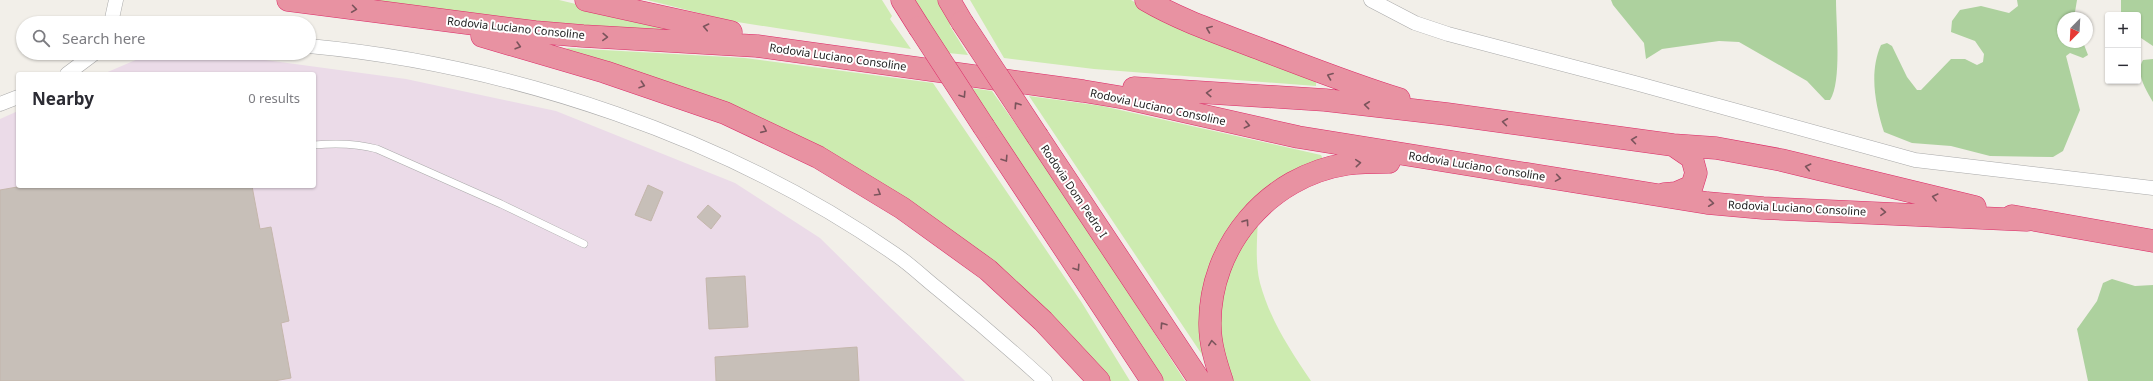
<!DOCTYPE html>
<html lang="en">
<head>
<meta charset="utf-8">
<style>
	:root { --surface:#fff; --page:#f2f2f3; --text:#2b2b33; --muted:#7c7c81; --line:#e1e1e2 }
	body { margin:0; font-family:"Noto Sans",sans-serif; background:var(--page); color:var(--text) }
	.controls { position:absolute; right:12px; top:12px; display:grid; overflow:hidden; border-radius:4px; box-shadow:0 1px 3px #0004 }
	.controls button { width:36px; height:36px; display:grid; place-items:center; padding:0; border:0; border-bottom:1px solid var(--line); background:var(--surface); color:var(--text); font:20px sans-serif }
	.compass { position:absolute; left:2057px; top:12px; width:36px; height:36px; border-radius:50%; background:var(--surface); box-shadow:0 1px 3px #0004; rotate:204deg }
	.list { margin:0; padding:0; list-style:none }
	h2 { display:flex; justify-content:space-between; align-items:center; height:52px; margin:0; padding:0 16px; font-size:17px }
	h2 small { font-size:13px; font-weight:400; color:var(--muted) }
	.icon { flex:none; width:22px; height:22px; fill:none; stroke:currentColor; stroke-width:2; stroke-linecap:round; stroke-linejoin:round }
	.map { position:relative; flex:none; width:2153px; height:381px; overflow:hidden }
	.search { position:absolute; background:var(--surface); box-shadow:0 1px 3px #0004; left:16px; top:16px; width:300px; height:44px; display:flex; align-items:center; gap:10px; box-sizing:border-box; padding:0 14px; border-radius:22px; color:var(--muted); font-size:15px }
	.panel { position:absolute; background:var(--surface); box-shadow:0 1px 3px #0004; left:16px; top:72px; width:300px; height:116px; border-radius:4px }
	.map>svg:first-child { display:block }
	.industrial { fill:#ebdbe8 }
	.grass { fill:#cdebb0 }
	.forest { fill:#add19e }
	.building { fill:#c7bfb8; stroke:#c4b6ab }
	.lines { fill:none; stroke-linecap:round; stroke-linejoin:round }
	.lane-casing { stroke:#a9a9a9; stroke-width:8 }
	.street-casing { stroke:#a9a9a9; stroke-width:15 }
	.highway-casing { stroke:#dc2a67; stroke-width:23 }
	.lane { stroke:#fff; stroke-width:7 }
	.street { stroke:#fff; stroke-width:14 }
	.highway { stroke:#e892a2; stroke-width:22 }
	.highway-bridge-casing { stroke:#dc2a67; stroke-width:23; stroke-linecap:butt }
	.highway-bridge { stroke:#e892a2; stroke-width:22 }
	.oneway { stroke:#7b545c }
	.labels { text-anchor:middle; stroke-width:4; stroke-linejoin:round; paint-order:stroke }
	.street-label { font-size:11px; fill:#222; stroke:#fff }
</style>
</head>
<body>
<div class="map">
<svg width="2153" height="381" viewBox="0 0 2153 381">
	<rect width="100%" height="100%" fill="#f2efe9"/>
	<!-- industrial -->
	<path class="industrial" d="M152,53h61l193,26 150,32 179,72 85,55 145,143h-965v-262l18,-8v75h296v-112h-211z"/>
	<!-- grass -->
	<path class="grass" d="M340,0h219l118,28 3,6 -77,-4z
		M647,0h235l10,16 -2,3 21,30 -180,-28z
		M915,0h23l14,22 -2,4 18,29 -20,-2z
		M970,0h161l14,8 171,72v6l-222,-17 -90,-11z
		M568,48l177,10 188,25 149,220 48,78h-22l-207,-183 -342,-147z
		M971,88l21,3 71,100 122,190h-21z
		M1029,96l73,10 219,49 3,6 -81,53 -36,148z
		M1258,219c-1,21 -3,44 2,64 10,37 30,67 51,98h-81l-9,-35 -1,-45 12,-43z"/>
	<!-- forest -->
	<path class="forest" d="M1611,0h225c0,24 6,82 -6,100h-5l-18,-19 -68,-39 -20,-1 -57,8 -16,10 -2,-16 -31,-38z
		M2017,0h60l-3,18h-11v24h20l5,13 -5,3 -13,-5 -4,3 14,54 -17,41 -10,6 -63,-1 -39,-10 -39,-3 -28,-11c-9,-28 -15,-60 -3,-87l6,-2 5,3 15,31 10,13h4l30,-31h14l12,6 6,-3 1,-8 -9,-13 -24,-9 1,-11 8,-11 21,-4 28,7 9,-7z
		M2121,0h32v46l-15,-10v-21h-17z
		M2153,59v43c-7,-12 -18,-29 -10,-42z
		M2112,279l23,7 18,-1v96h-65l-11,-52 20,-28 6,-18z"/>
	<!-- building -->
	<path class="building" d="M648,185l15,7 -12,29 -16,-6z
		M23,186h229l8,43 11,-2 18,94 -8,2 10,55 -17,3h-274v-191z
		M708,205l13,11 -10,13 -14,-12z
		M745,276l3,51 -39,2 -3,-51z
		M857,347l2,34h-143l-1,-24z"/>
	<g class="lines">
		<!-- lane casing -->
		<g class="lane-casing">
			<path id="lane" d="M314,145c22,-2 41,-2 63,4l124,55 83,40"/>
		</g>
		<!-- street casing -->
		<g class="street-casing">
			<path id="street" d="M1371,0l44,23 33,11 187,49 280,77 238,28
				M111,23l5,-23
				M309,46c203,19 420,92 587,209 15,10 28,23 42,34 37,30 72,60 107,92
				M67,74l28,-21
				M0,104l18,-7"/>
		</g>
		<!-- highway casing -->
		<g class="highway-casing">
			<path id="highway" d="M288,0l247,32 48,4 174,10 326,45 42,7 173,39 409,66 56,5 264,12
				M586,0l145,32
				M902,0l17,27
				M949,0l13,22
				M1146,0c34,20 73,33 109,47 48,18 95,37 144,52
				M482,36l123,36 120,41 93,44 84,51 86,62 55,51 56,60
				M1134,88l191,12 122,14 226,31 43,3 65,12 194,47
				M984,127l168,254
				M1038,137l162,244
				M1664,194l12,-1 16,-7 4,-13 -4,-15 -19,-13
				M2012,216l141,25
				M1222,381c-6,-18 -12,-37 -12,-56 -1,-79 58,-149 137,-161 14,-2 28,-2 42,-2"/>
		</g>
		<!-- lane -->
		<use href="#lane" class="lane"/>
		<!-- street -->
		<use href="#street" class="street"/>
		<!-- highway -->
		<use href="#highway" class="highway"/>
		<!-- highway-bridge casing -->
		<g class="highway-bridge-casing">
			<path id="highway-bridge" d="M962,22l76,115
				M919,27l65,100"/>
		</g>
		<!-- highway-bridge -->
		<use href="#highway-bridge" class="highway-bridge"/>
	</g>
	<!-- one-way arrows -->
	<defs><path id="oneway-chevron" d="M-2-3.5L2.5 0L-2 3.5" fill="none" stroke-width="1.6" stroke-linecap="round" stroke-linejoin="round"/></defs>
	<g class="oneway">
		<use href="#oneway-chevron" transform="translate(354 9) rotate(8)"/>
		<use href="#oneway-chevron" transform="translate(706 27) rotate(-168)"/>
		<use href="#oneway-chevron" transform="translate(1209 29) rotate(-158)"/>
		<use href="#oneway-chevron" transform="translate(605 37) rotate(2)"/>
		<use href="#oneway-chevron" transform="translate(518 46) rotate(16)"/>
		<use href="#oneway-chevron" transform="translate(1330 76) rotate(-159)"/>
		<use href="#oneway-chevron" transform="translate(642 85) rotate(18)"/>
		<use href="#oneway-chevron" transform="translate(1209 93) rotate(-177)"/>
		<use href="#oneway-chevron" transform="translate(963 95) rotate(57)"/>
		<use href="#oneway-chevron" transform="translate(1017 105) rotate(-124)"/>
		<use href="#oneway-chevron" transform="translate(1367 105) rotate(-174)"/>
		<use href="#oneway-chevron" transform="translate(1505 122) rotate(-172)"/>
		<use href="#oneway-chevron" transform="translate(1247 125) rotate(13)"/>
		<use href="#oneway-chevron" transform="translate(764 130) rotate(24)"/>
		<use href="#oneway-chevron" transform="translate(1634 140) rotate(-172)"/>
		<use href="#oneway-chevron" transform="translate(1005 159) rotate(57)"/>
		<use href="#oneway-chevron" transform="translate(1358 163) rotate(-5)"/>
		<use href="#oneway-chevron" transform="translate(1808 167) rotate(-167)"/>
		<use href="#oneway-chevron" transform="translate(1558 178) rotate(9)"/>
		<use href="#oneway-chevron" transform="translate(878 193) rotate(31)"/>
		<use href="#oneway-chevron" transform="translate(1935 197) rotate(-166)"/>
		<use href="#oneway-chevron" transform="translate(1711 203) rotate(6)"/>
		<use href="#oneway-chevron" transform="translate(1883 212) rotate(3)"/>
		<use href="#oneway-chevron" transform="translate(1246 222) rotate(-55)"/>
		<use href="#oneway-chevron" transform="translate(1077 268) rotate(57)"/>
		<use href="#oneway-chevron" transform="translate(1163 325) rotate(-124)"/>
		<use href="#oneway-chevron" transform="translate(1212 343) rotate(-98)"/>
	</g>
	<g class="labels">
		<!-- street labels -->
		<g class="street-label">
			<text transform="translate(516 28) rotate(6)" y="4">Rodovia Luciano Consoline</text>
			<text transform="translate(838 57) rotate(8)" y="4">Rodovia Luciano Consoline</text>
			<text transform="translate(1158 107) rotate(12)" y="4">Rodovia Luciano Consoline</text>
			<text transform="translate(1477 166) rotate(9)" y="4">Rodovia Luciano Consoline</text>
			<text transform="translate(1074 191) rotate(56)" y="4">Rodovia Dom Pedro I</text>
			<text transform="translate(1797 208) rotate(3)" y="4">Rodovia Luciano Consoline</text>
		</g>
	</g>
</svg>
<div class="controls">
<button>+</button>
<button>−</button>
</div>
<svg class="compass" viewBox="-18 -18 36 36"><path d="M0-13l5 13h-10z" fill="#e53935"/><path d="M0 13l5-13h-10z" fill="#7c7c81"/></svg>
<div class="search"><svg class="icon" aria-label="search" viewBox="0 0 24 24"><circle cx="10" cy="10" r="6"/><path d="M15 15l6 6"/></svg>Search here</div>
<section class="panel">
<h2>Nearby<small>0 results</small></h2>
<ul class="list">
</ul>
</section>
</div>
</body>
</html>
